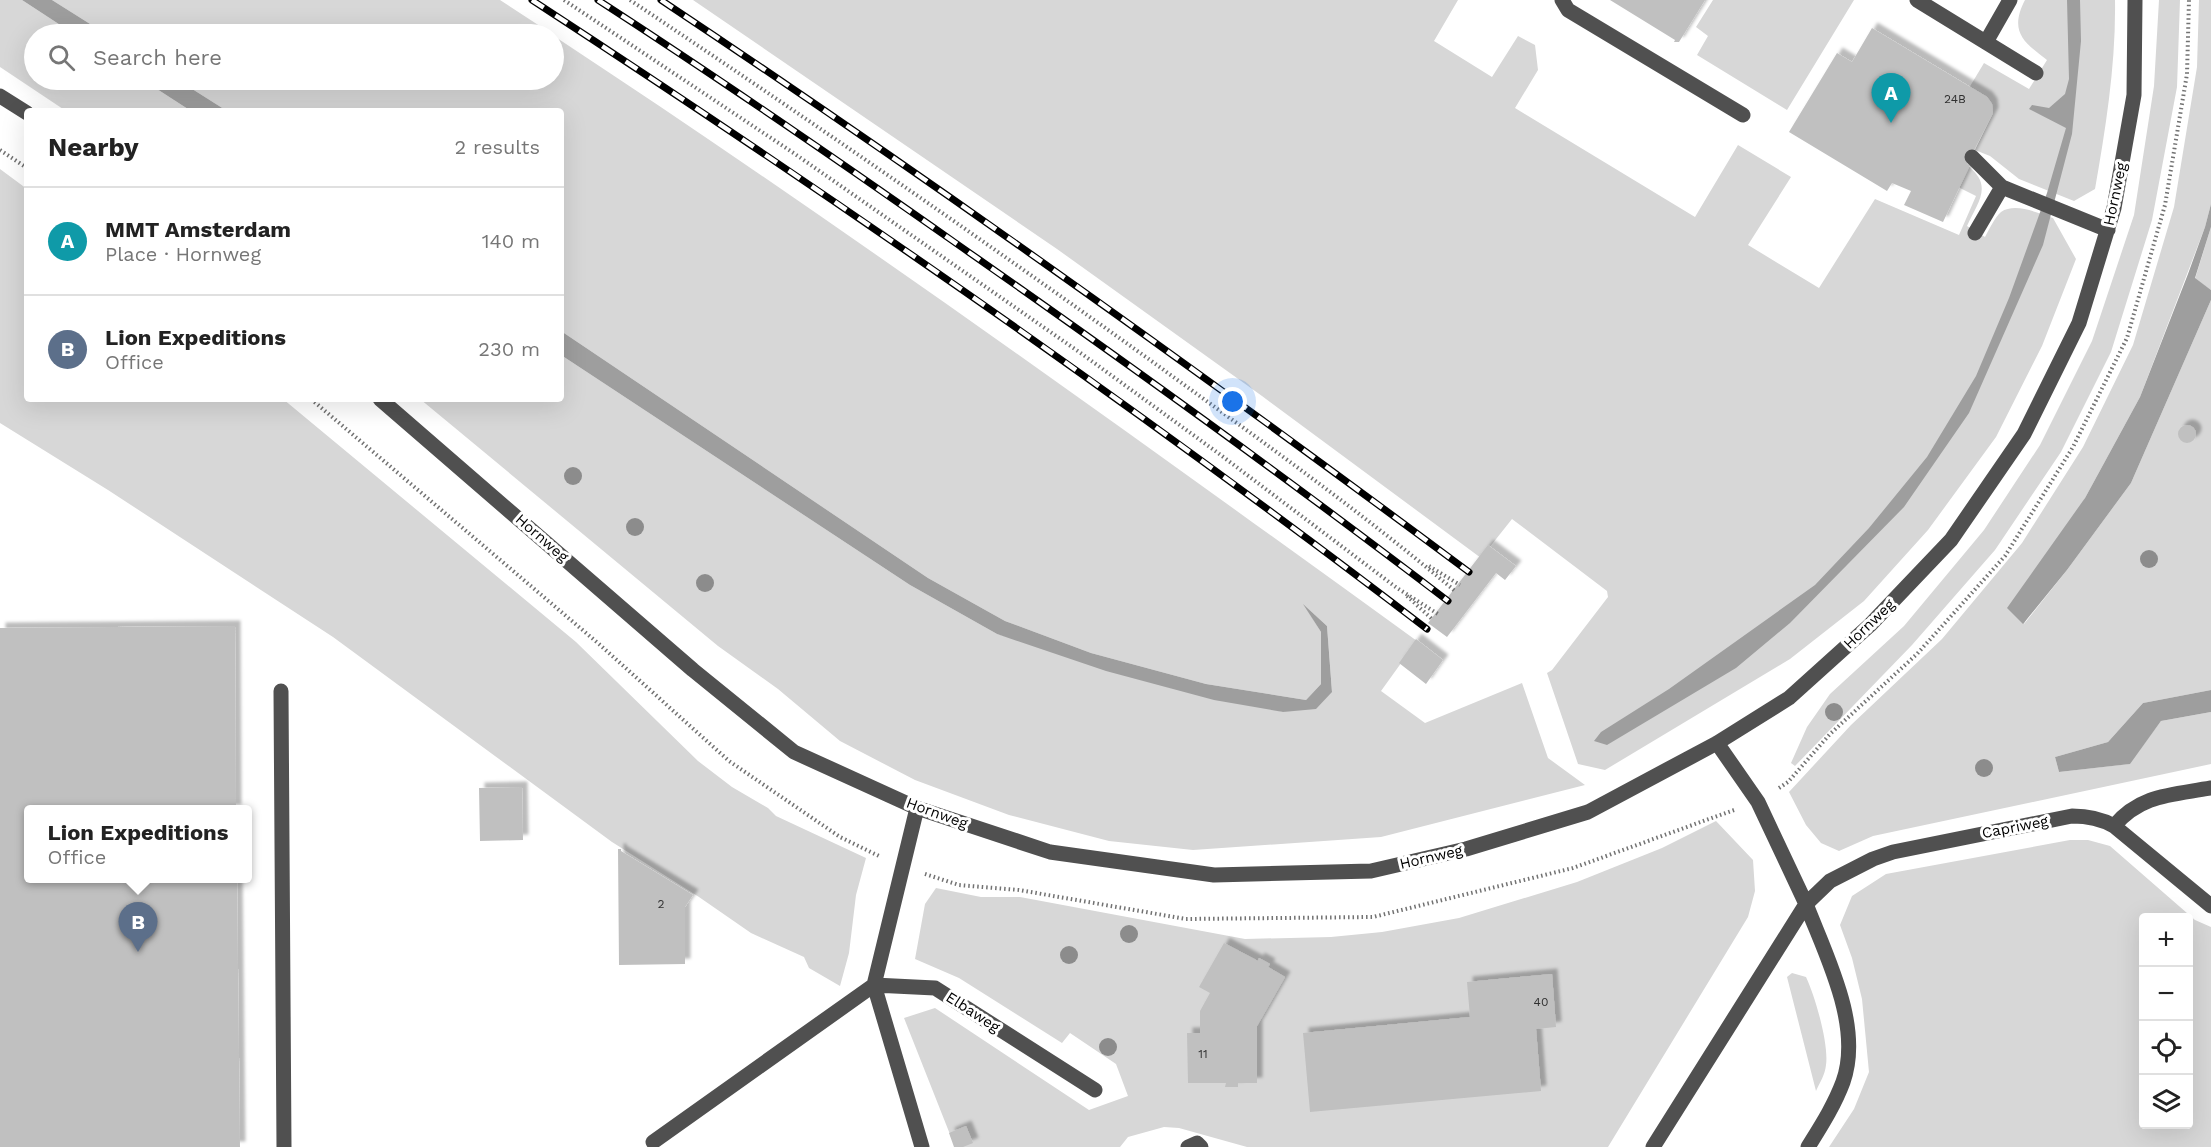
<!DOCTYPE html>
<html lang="en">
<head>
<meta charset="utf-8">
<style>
	:root { --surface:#fff; --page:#f6f6f6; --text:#222; --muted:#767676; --line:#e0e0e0; --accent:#0f766e }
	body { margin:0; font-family:"Work Sans",sans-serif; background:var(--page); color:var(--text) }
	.controls { position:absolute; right:18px; bottom:18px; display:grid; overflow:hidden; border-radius:6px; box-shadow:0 6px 24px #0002 }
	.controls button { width:54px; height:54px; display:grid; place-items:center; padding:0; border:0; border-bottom:2px solid var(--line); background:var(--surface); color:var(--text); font:30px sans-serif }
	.you { position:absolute; left:1233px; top:402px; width:21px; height:21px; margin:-15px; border:4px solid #fff; border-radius:50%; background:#1a73e8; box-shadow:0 0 0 9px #1a73e833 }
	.badge { display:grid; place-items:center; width:39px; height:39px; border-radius:50%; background:var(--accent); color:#fff; font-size:20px; font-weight:700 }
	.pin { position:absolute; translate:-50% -50px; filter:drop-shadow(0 2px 3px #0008) }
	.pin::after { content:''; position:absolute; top:32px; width:21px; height:18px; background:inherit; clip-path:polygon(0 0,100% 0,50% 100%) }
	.popup { position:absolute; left:24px; top:805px; width:228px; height:78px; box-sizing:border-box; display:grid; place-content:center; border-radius:6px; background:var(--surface); filter:drop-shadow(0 2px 4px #0005); font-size:20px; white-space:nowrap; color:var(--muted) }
	.popup b { font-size:22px; color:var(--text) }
	.popup::after { content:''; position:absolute; left:50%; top:100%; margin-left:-12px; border:12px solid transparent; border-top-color:var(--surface) }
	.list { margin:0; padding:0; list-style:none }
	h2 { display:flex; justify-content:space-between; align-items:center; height:78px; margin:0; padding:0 24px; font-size:26px }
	h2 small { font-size:20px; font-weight:400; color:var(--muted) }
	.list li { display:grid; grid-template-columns:39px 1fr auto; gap:18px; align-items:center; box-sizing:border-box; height:108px; padding:0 24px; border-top:2px solid var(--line) }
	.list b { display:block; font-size:22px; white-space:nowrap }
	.list p { margin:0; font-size:20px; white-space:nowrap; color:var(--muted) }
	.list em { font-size:20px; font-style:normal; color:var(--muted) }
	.icon { flex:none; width:33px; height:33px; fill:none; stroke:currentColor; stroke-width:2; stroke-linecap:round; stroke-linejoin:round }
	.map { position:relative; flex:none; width:2211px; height:1147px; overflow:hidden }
	.search { position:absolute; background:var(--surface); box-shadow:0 6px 24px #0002; left:24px; top:24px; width:540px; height:66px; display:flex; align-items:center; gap:15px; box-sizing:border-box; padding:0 21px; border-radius:33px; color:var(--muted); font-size:22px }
	.panel { position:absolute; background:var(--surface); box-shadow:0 6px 24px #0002; left:24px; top:108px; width:540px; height:294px; border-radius:6px }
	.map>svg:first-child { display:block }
	.green { fill:#d7d7d7; fill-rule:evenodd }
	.water { fill:#9e9e9e }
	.building { fill:#c0c0c0; filter:url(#shadow) }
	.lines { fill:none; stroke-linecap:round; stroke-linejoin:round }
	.path { stroke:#727272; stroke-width:4; stroke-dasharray:1.5 3; stroke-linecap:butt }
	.minor { stroke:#505050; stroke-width:15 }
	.rail-casing { stroke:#000; stroke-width:7 }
	.rail { stroke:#fff; stroke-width:4.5; stroke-dasharray:14; stroke-linecap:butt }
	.tree { fill:#8c8c8c }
	.labels { text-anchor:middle; stroke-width:6; stroke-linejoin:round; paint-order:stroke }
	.number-label { font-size:12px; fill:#303030 }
	.street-label { font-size:15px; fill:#000; stroke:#fff }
</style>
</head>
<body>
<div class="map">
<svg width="2211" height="1147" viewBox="0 0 2211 1147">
	<defs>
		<filter id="shadow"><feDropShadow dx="5.5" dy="-5.5" stdDeviation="1.5" flood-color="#0004"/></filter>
	</defs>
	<rect width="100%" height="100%" fill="#fff"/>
	<!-- green -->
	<path class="green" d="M0,0h22l52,34h-40v46h109l48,31h-125l-66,-44z
		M52,0h448l52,34h-446z
		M693,0h765l-24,41 58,36 26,-41 17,9 3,25 -23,38 180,109 43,-72 53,32 -43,68 71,43 56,-89 84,36 17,-39 -18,-9 10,-21c26,20 9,37 -1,60l18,11c4,-7 10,-20 16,-25 15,-10 38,2 52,6l23,41 -34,87 -46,91 -68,93 -64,71 -74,58 -185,111 -27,-6 -31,-91 5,-3 56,-73 -1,-6 -95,-72 -31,39 -219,-162 -205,-147z
		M1713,0h141l-67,110 -90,-55 11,-19 -12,-9z
		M2025,0h90c1,63 -9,127 -20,189l-21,12 -55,-22 -29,-23 -15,-6 17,-36 -23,-26 15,-25 45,26 18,-29c-24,-18 -38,-29 -22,-60z
		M2159,0h21l-3,87 -25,133 -41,132 -50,100 -66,98 -83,95 -117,121 -4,-3 16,-36 23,-33 74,-68 80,-96 56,-85 52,-104 42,-126 20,-129z
		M2199,0h12v204l-6,23 -65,170 -55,101 -61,126 43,-54 64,-87 80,-183v390l-68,13 -35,39 -53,15 4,15 70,-8 32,-43 50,-9v52l-338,72 -34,15 -18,-8 -15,-18 -17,-33 62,-67 91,-86 80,-96 61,-96 50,-102 41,-138 23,-140z
		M554,36c293,193 578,399 863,605l-36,50 44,32 97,-40 26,75 37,27 -204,52 -188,13 -84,-9 -100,-26 -94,-35 -75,-39 -62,-52 -60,-43 -298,-247h141v-44l349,230 87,49 286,78 49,-21 -5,-65 -22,-20 16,26v52l-15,16 -100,-16 -115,-31 -86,-32 -77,-43 -367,-247v-220h-334l-49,-31h376z
		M0,169l27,20v210h256l293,243 122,119 34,26 36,21 8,8 90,42 -10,37 -7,58 -9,33 -31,-18 -5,-11 -53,-24 -52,-36 -87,-55 -279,-205 -225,-147 -108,-67z
		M2211,227v63l-16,-11z
		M1716,821l37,39 2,31 -7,26 -140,230h-361l-68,-19 -15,-1 -36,10 -8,10h-165l-51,-129 31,-10 154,102 39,-14 -12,-32 -46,-31 -8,10 -103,-65 -44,-19 10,-55 11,-16 45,9h39l225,42 86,-2 51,-5 77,-14 118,-36 85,-34z
		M2070,840h18l22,6 85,74 16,7v220h-382l25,-38 15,-37 -7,-73 -10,-41 -12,-33 12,-29 34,-22zM2144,918h44v206h-44z
		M1792,973l14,4c9,19 23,67 20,88 -1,10 -6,17 -10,26l-29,-114z"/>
	<!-- water -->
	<path class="water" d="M22,0h30l54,34h-32z
		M2067,0h13l1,41 -9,93 -29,111 -74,168 -65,94 -114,116 -54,45 -129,77 -13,-4 7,-9 68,-43 146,-104 54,-57 58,-71 49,-81 33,-78 38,-105 19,-65 -37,-19 3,-4 17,3 16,-14 4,-15z
		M143,80h35l49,31h-36z
		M2211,204v23l-16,51 16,12v10l-80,183 -64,87 -44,54 -16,-16 78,-110 55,-101 48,-123 17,-47z
		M561,331l367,247 77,43 86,32 115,31 100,16 15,-16v-52l-18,-28 24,22 5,66 -16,17 -33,3 -69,-12 -108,-29 -109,-37 -87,-49 -349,-230z
		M2211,690v22l-50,9 -31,43 -71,8 -4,-15 53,-15 35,-39z"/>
	<!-- building -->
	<path class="building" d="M1610,0h95l-26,42h-5l1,-2z
		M1872,28l115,69 5,7 1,9 -26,51 3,1 -27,57 -39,-17 7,-14 -19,-8 -5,8 -98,-59 48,-79 15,9z
		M2178 434a9 9 0 1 1 18 0a9 9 0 1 1-18 0Z
		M1488,545l28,21 -11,14 -9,-7 -49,64 -19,-14z
		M235,626l1,184h-208v68h209l3,269h-240v-519z
		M1416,639l27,21 -17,24 -27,-21z
		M522,787l1,53 -43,1 -1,-53z
		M618,849h3v2l72,44 -8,12v57l-66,1z
		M1224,943l34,18 1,-3 11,6 -2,3 17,10 -28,49v57h-19v4h-13l1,-4h-38l-1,-50h13v-22l10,-18 -11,-6z
		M1552,974l4,53 -20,2 5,62 -231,21 -7,-79 167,-16 -3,-35z
		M966,1126l7,17 -10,4h-9l-5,-14z"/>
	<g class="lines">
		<!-- path -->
		<path class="path" d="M564,0l231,154 287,200 136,99 179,135 41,26
			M630,0c175,117 349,237 520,360 103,75 208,149 305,231
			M0,150l27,18
			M311,399l288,245 130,117 111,76 39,19
			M1429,566l31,19
			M1407,596l26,24
			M1779,788l9,-6 42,-48 87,-80 88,-98 68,-109 54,-109 38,-133 22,-131 2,-74
			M925,874l34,11 60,5 167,29 187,-2 200,-49 161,-58"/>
		<!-- minor -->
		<path class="minor" d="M1562,0l6,10 175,105
			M1917,0l119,73
			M1986,42l24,-42
			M0,96l27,17
			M1972,157l30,30 106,43
			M1975,233l27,-46
			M380,399l313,271 101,82 123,56 133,44 164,23 157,-4 95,-22 122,-37 129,-69 72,-45 81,-73 81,-85 73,-106 55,-111 35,-115 20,-113 1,-95
			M281,691l3,456
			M917,808l-43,177 61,3 160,102
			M2114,826c27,-32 59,-31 97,-38
			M653,1142l221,-157 48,162
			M1188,1147l9,-4 4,4
			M1653,1147l153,-243 -48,-102 -41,-59
			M1808,1147c13,-21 26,-41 35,-65 20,-56 -17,-126 -37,-178l24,-23 43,-22 20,-7 179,-36c15,0 28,2 42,10l97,80"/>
		<!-- rail casing -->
		<g class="rail-casing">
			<path id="rail" d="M532,0c305,199 605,407 895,629
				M598,0c122,79 241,161 359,244 166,116 330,234 491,357
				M661,0c275,183 543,375 808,572"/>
		</g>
		<!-- rail -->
		<use href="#rail" class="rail"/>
	</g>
	<!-- trees -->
	<g class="tree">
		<circle cx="573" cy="476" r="9"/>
		<circle cx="635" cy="527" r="9"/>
		<circle cx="2149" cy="559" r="9"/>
		<circle cx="705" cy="583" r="9"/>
		<circle cx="1834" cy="712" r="9"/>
		<circle cx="1984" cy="768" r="9"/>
		<circle cx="1129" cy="934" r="9"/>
		<circle cx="1069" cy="955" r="9"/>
		<circle cx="1108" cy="1047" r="9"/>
	</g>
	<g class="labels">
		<!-- number labels -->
		<g class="number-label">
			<text x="1955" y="103">24B</text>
			<text x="661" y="908">2</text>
			<text x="1541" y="1006">40</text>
			<text x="1203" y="1058">11</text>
		</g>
		<!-- street labels -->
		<g class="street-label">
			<text transform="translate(2115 194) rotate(-78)" y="5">Hornweg</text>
			<text transform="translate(542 538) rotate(41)" y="5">Hornweg</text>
			<text transform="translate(1869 624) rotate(-44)" y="5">Hornweg</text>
			<text transform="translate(937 813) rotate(20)" y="5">Hornweg</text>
			<text transform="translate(2015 827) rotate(-11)" y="5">Capriweg</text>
			<text transform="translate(1431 857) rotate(-13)" y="5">Hornweg</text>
			<text transform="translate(973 1012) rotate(33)" y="5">Elbaweg</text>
		</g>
	</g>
</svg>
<div class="controls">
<button>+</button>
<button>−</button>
<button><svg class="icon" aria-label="locate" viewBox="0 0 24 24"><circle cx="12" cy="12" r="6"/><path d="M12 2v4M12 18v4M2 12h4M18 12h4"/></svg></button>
<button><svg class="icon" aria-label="layers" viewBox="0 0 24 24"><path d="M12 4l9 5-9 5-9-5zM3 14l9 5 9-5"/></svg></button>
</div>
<div class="you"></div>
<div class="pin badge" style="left:1891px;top:123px;background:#0f9aa8">A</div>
<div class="pin badge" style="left:138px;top:952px;background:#5c6f8a">B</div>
<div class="popup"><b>Lion Expeditions</b>Office</div>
<div class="search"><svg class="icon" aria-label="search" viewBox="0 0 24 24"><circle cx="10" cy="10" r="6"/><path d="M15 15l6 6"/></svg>Search here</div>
<section class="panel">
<h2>Nearby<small>2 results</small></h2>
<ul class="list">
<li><span class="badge" style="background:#0f9aa8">A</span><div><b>MMT Amsterdam</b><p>Place · Hornweg</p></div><em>140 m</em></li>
<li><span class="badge" style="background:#5c6f8a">B</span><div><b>Lion Expeditions</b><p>Office</p></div><em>230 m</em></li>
</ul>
</section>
</div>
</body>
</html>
